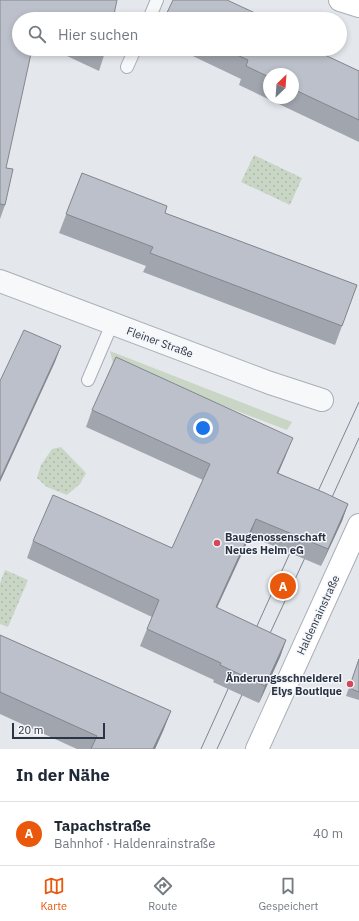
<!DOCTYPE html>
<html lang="de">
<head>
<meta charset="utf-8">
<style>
	:root { --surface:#fff; --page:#f2f2f3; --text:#1f2937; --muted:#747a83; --line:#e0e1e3; --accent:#ea580c }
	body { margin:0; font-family:"IBM Plex Sans",sans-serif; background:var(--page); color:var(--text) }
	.compass { position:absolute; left:263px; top:68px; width:36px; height:36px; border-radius:50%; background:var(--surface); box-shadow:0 2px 6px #0003; rotate:25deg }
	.scale { position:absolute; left:12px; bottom:10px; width:93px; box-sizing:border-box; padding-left:4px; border:2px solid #2b3445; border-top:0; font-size:11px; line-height:14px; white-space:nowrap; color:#2b3445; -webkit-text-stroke:3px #f4f6f9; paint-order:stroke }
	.you { position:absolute; left:203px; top:428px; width:14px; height:14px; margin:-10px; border:3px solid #fff; border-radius:50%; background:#1a73e8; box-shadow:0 0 0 6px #1a73e833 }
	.badge { display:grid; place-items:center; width:26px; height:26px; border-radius:50%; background:var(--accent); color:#fff; font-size:13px; font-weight:700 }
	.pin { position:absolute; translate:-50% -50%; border:2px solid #fff; box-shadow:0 1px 4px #0006 }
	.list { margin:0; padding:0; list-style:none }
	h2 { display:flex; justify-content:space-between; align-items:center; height:52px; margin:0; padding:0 16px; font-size:17px }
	h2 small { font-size:13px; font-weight:400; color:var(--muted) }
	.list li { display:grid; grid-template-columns:26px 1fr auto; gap:12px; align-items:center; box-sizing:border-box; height:64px; padding:0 16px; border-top:1px solid var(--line) }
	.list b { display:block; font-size:15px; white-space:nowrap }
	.list p { margin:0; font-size:13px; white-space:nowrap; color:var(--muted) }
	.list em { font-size:13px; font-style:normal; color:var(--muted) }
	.icon { flex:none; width:22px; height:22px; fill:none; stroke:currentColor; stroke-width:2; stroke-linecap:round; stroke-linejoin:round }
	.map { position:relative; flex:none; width:359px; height:749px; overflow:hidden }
	.search { position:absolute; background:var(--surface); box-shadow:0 2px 6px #0003; left:12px; right:12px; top:12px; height:44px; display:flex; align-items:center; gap:10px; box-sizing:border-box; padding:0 14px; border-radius:22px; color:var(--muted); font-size:15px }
	.sheet { height:116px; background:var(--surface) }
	nav { display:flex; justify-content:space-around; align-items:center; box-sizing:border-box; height:56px; border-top:1px solid var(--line); background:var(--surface); font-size:11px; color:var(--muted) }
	nav a { display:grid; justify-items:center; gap:2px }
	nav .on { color:var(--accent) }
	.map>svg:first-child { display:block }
	.green { fill:#c9d6c5 }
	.park { fill:url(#park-dots) }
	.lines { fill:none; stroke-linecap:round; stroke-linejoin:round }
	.service-casing { stroke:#a9aeb7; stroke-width:14 }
	.minor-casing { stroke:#a9aeb7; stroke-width:24 }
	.secondary-casing { stroke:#a9aeb7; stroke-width:24 }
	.service { stroke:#f7f8fa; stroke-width:12 }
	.minor { stroke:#f7f8fa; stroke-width:22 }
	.secondary { stroke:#fff; stroke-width:22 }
	.tram { stroke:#7d8696; stroke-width:1 }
	.wall { fill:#a1a5ae; fill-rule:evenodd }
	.shaded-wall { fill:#83868d }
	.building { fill:#bbc0ca; stroke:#83868d }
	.poi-dot { fill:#d1495b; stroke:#f4f6f9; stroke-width:1.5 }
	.labels { text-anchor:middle; stroke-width:3; stroke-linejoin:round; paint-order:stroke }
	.street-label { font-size:11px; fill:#2b3445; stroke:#f4f6f9 }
	.poi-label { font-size:11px; font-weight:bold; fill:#2b3445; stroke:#f4f6f9; text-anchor:start }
</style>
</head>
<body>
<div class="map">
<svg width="359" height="749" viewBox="0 0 359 749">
	<defs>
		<pattern id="park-dots" width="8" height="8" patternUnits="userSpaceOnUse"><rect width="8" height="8" fill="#c9d6c5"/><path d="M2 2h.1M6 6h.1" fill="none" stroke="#adb8ab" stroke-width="1.8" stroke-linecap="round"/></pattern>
	</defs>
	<rect width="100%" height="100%" fill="#e4e7ec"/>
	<!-- green -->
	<path class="green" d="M110,351l182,71 -5,8 -174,-66z"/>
	<!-- park -->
	<path class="park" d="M254,155l48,23 -12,27 -49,-23z
		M61,447l25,26 -6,11 -13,11 -20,-8 -10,-9 4,-13 11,-16z
		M5,570l23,10 -20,47 -8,-3v-41z"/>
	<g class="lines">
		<!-- service casing -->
		<g class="service-casing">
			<path id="service" d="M149,19l8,-19
				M127,67l8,-18
				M88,380l24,-56"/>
		</g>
		<!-- minor casing -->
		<g class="minor-casing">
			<path id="minor" d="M0,281l270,102 52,17"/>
		</g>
		<!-- secondary casing -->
		<g class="secondary-casing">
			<path id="secondary" d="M340,0l19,6
				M257,749l102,-224"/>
		</g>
		<!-- service -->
		<use href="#service" class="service"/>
		<!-- minor -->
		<use href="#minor" class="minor"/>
		<!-- secondary -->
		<use href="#secondary" class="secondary"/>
		<!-- tram -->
		<path class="tram" d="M314,500l45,-98
			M328,506l31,-68
			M252,637l42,-93
			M266,642l43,-93
			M201,749l32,-71
			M217,749l29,-63"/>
	</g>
	<!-- wall -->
	<path class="wall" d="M0,0l19,19 -13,149 -1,37 -5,14z
		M52,49h54l-7,22z
		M178,49h134l47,22v71l-120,-57 2,-6zM269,74h24v24h-24z
		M82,173l83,40 192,72 -22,60 -192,-73 3,-6 -87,-33z
		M92,410l194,45 -8,18 70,31 -6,17 -21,45 -71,-30 -33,72 69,32 -6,17 -21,46 -46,-21 1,-2 -74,-34 7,-17 5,-12 -125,-59 6,-17 139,7 31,-68 -117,-53z
		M0,635l171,76 -8,20 -8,18h-78l-77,-35z
		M359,659v41l-13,-4z"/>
	<!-- shaded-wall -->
	<path class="shaded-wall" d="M61,346l-6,16 -55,120v-3z
		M293,438l-7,17 -15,35 6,-17z
		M348,504l-6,17 -21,45 7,-17z
		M256,519l-6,17 -41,88 7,-17z
		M286,640l-6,17 -21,46 6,-17z
		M171,711l-8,20 -8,18h-2z"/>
	<!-- building -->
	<path class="building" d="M0,0h117l-4,19h-94v30h13l-26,119 7,1 -8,36 -5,-1z
		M173,0h54l41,19h-104z
		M100,49h6v3z
		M224,49h88l47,22v49l-66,-31v-15h-24v3l-23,-11 2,-6z
		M82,173l85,33 -2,7 192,72 -15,41 -192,-73 3,-6 -87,-33z
		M24,330l37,16 -61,133v-98z
		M116,357l177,81 -16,35 48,20 23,11 -20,45 -72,-30 -40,88 70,33 -21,46 -45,-21 1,-2 -74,-34 12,-29 -126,-59 20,-46 50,22 69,31 38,-84 -118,-54z
		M0,635l171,76 -18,38h-62l6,-13 -97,-44z
		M359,659v33l-10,-4z"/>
	<!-- markers -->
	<g class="poi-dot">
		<circle cx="217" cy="543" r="4"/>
		<circle cx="350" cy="684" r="4"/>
	</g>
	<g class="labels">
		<!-- street labels -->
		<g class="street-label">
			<text transform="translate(160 342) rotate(20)" y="4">Fleiner Straße</text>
			<text transform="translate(318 615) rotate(-65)" y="4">Haldenrainstraße</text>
		</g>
		<!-- poi labels -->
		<g class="poi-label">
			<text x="225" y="541">Baugenossenschaft<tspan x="225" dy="13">Neues Heim eG</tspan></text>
			<text x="342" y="682" text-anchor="end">Änderungsschneiderei<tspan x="342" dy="13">Elys Boutique</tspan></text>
		</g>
	</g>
</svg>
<svg class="compass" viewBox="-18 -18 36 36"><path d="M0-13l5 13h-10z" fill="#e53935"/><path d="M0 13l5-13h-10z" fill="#747a83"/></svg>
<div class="scale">20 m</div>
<div class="you"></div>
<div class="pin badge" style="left:283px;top:586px">A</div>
<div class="search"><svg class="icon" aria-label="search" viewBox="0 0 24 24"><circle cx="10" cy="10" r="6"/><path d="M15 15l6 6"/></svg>Hier suchen</div>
</div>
<section class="sheet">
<h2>In der Nähe<small></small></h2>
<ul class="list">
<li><span class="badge">A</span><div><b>Tapachstraße</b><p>Bahnhof · Haldenrainstraße</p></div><em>40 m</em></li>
</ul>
</section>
<nav>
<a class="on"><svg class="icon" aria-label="map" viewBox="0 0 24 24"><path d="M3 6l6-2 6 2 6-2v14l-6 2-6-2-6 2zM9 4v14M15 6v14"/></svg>Karte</a>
<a><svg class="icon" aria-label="directions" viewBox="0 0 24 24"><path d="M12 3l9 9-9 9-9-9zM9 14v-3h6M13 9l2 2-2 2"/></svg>Route</a>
<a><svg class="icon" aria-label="saved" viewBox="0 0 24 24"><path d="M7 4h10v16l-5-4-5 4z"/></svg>Gespeichert</a>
</nav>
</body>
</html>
